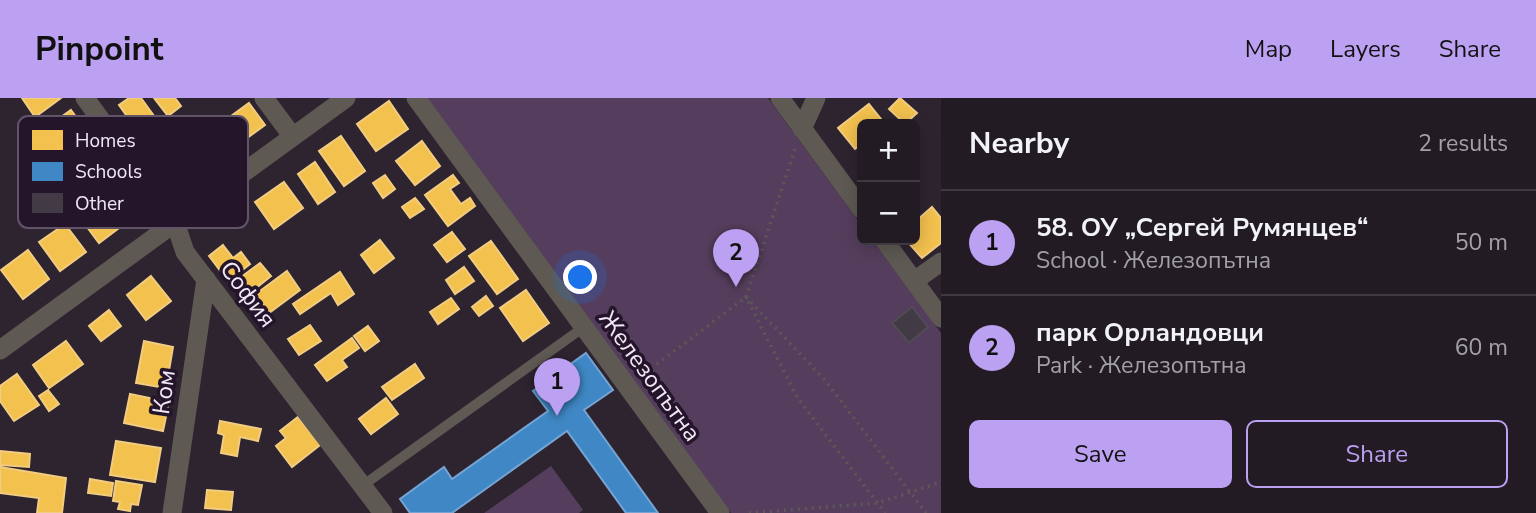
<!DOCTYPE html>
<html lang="en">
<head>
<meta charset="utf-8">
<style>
	:root { --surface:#221b24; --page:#2e2831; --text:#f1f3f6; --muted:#a2a1a6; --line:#3f3941; --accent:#bca0f2 }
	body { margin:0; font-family:"Nunito Sans",sans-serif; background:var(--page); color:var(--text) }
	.controls { position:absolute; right:21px; top:21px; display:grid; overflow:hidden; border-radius:10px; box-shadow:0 4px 18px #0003 }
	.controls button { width:63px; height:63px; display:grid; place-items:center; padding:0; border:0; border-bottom:2px solid var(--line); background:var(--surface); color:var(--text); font:35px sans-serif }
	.you { position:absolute; left:581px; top:180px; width:24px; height:24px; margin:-18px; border:5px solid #fff; border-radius:50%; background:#1a73e8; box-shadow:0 0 0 10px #1a73e833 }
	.badge { display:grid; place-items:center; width:46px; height:46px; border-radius:50%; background:var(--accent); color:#111; font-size:23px; font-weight:700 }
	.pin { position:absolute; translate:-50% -58px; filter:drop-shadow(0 2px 4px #0008) }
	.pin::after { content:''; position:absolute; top:37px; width:24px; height:21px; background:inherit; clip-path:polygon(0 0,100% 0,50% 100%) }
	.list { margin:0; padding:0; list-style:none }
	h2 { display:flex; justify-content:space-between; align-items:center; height:91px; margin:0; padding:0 28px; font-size:30px }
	h2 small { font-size:23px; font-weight:400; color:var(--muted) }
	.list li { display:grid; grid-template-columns:46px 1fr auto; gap:21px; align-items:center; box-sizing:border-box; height:105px; padding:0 28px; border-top:2px solid var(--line) }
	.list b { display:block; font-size:26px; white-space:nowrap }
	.list p { margin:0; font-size:23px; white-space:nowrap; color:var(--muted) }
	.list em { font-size:23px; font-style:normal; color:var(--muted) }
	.actions { display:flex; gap:14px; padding:21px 28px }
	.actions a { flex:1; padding:16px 0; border:2px solid var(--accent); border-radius:10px; text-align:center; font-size:24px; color:var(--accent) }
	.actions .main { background:var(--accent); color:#111 }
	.map { position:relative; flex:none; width:941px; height:415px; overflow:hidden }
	header { display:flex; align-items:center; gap:42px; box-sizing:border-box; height:98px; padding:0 35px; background:var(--accent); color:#111 }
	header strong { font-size:33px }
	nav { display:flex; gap:38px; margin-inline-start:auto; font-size:24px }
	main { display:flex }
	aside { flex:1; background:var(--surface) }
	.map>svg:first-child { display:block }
	.green { fill:#553e5d }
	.homes { fill:#f2c14e; stroke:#f2cc80; stroke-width:2 }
	.schools { fill:#3f88c5; stroke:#75a4d4; stroke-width:2 }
	.building { fill:#423b45; stroke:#524a55; stroke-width:2 }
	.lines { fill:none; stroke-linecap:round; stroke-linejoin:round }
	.path { stroke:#5d5856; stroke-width:3.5; stroke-dasharray:2 5; stroke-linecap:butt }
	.lane { stroke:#5e5953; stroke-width:10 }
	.street { stroke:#5e5953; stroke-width:19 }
	.labels { text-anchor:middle; stroke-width:7; stroke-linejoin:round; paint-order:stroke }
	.street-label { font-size:24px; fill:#f2e7f6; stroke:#25152b }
	.key { fill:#25152b; stroke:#625468; stroke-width:2 }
	.key-label { font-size:19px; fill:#f2e7f6 }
</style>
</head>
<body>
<header>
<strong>Pinpoint</strong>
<nav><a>Map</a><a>Layers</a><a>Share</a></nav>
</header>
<main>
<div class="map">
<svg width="941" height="415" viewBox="0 0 941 415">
	<rect width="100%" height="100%" fill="#2d2430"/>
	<!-- green -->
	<path class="green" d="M426,0h342l94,128v14h10l69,93v180h-210z
		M551,368l32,44 -4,3h-95z"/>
	<!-- homes -->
	<path class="homes" d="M22,0h39l-26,19z
		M129,0h12l13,18 -18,13 -17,-24z
		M154,0h21l6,8 -13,10z
		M900,0l17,15 -12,11 -16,-15z
		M389,3l19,28 -32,22 -19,-27z
		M249,5l16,22 -26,19 -16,-22z
		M869,6l16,20h-23v20l-7,5 -17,-21z
		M71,12l26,35 -28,20 -26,-35z
		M341,38l24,35 -21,15 -25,-35z
		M422,43l18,25 -25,19 -19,-24z
		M315,64l20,30 -17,12 -20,-30z
		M385,77l10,14 -12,9 -10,-15z
		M453,77l6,8 -9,6 11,15 9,-6 5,8 -27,20 -23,-31z
		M284,84l19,26 -29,21 -19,-27z
		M415,100l9,11 -14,9 -8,-11z
		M932,109l9,11v25l-19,15 -16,-18h9v-18z
		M105,110l14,20 -20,15 -15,-20z
		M65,126l21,28 -26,19 -21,-29z
		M452,134l13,17 -18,13 -13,-17z
		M380,142l14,18 -20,15 -13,-18z
		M491,143l27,38 -21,15 -28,-38z
		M223,147l10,13 8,-6 9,12 -22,17 -19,-25z
		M28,152l21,29 -26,20 -22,-29z
		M260,165l11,13 -20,16 -11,-14z
		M464,169l10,14 -19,13 -9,-14z
		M287,173l13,19 -31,23 -13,-19z
		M340,174l14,22 -16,11 -7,-12 -31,21 -7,-10z
		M151,178l20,25 -25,19 -19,-25z
		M526,192l23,33 -26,18 -23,-33z
		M486,198l7,10 -14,10 -7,-9z
		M451,200l8,11 -21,15 -8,-12z
		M109,212l12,16 -20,15 -12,-15z
		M310,227l11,16 -22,14 -11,-16z
		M368,228l11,15 -14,10 -11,-15z
		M352,240l7,10 -17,12 5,7 -20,14 -12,-16z
		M66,243l17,23 -34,24 -16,-23z
		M144,243l29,6 -7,41 -30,-5z
		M415,266l9,14 -32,22 -10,-13z
		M17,276l22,31 -25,16 -14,-20v-15z
		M48,292l11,14 -10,7 -10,-15z
		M130,296l39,8 -6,29 -39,-8z
		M386,300l12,16 -27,20 -12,-15z
		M298,319l22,28 -28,22 -16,-21 10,-8 -6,-7z
		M220,323l41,8 -3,12 -18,-4 -3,19 -16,-3 3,-18 -6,-2z
		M116,343l45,7 -6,34 -45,-7z
		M0,353l30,3 -1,13 -29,-2z
		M0,369l66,11 -4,35h-25l2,-15 -39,-5z
		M90,381l23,4 -2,13 -23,-3z
		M116,383l26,4 -4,20 -7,-1 -1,7 -12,-2 2,-7 -7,-1z
		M207,392l26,2 -2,18 -26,-2z"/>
	<!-- schools -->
	<path class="schools" d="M586,255l27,37 -29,20 74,103h-32l-59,-82 -115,82h-42l-10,-14 44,-32 8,12 96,-68 -15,-20z"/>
	<!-- building -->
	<path class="building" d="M912,209l16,20 -19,16 -17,-20z"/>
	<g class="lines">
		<!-- path -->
		<path class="path" d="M795,51l-49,148 51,100 88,116
			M640,279l106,-80 79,83 101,133
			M749,415l129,-10 63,-21"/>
		<!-- lane -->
		<path class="lane" d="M362,388l222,-159"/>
		<!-- street -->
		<path class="street" d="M85,0l90,124 10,30 198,261
			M264,0l29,39
			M416,0l304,415
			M780,0l82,112
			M802,31l14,-31
			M884,142l57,78
			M914,183l27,-19
			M0,252l346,-252
			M172,415l34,-234"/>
	</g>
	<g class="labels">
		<!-- street labels -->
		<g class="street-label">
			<text transform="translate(248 196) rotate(53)" y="8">София</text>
			<text transform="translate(650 278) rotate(54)" y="8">Железопътна</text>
			<text transform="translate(164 294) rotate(-82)" y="8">Ком</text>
		</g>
	</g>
	<!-- legend -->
	<rect x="18" y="18" width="230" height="112" rx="10" class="key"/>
	<rect x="32" y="32" width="31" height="20" fill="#f2c14e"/>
	<rect x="32" y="64" width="31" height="19" fill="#3f88c5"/>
	<rect x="32" y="95" width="31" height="20" fill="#423b45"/>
	<g class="key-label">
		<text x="75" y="49">Homes</text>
		<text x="75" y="80">Schools</text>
		<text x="75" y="112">Other</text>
	</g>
</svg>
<div class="controls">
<button>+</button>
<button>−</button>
</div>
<div class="you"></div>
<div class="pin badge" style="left:557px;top:318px">1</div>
<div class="pin badge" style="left:736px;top:189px">2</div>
</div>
<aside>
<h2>Nearby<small>2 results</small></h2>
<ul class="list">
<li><span class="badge">1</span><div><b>58. ОУ „Сергей Румянцев“</b><p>School · Железопътна</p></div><em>50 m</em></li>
<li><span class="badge">2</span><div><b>парк Орландовци</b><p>Park · Железопътна</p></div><em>60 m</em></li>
</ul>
<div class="actions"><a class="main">Save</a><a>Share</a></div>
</aside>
</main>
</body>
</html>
